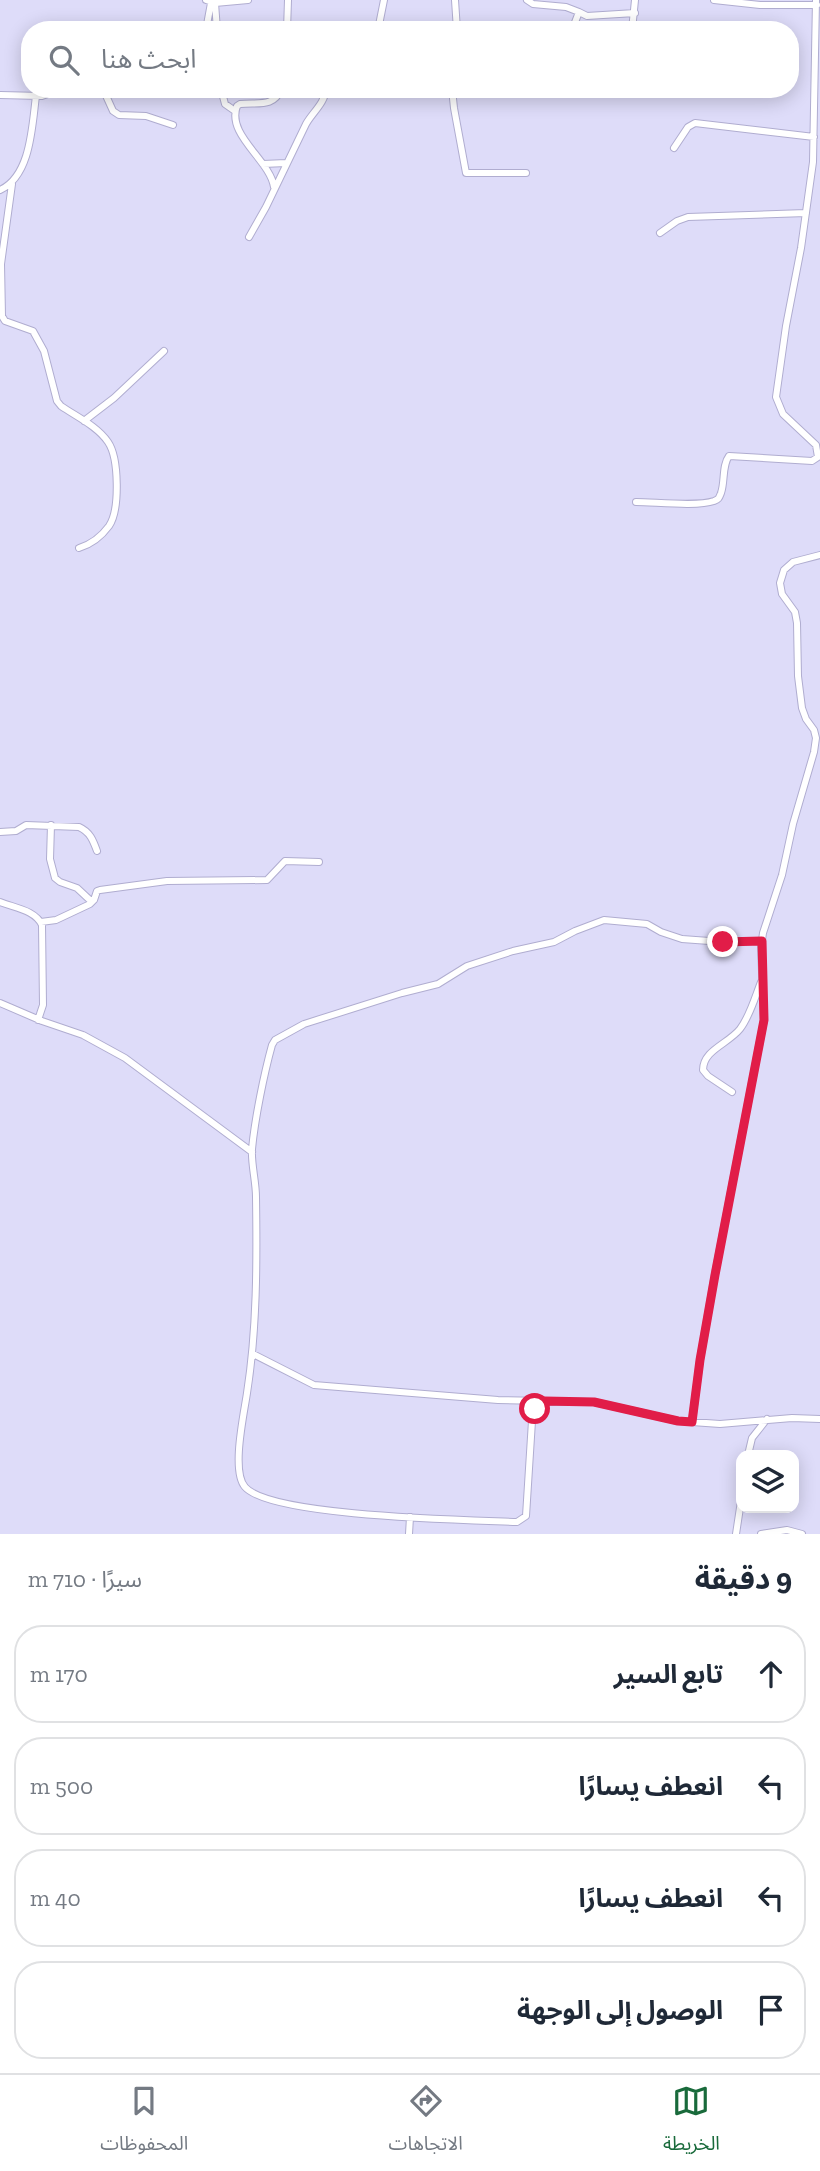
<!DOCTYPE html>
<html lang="ar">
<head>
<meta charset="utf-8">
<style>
	:root { --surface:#fff; --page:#f2f2f3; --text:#1f2937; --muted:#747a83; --line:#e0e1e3; --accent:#196a3b }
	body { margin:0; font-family:"Zilla Slab","Noto Sans Arabic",serif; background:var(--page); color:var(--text); direction:rtl }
	.controls { position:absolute; right:21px; bottom:21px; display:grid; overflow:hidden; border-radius:14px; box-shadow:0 4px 18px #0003 }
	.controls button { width:63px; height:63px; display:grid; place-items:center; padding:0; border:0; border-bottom:2px solid var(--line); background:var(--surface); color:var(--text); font:35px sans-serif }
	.stop { position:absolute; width:21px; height:21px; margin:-16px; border:5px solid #e11d48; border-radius:50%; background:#fff }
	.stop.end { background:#e11d48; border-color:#fff; box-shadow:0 2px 7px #0008 }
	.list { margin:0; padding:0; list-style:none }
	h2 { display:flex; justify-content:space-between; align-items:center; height:91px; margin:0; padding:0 28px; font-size:30px }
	h2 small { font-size:23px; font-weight:400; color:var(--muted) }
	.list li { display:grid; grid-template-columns:46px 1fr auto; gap:21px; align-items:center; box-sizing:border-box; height:98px; margin:0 14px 14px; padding:0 14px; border:2px solid var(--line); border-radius:28px }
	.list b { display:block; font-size:26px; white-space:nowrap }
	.list em { font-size:23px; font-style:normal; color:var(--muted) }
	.icon { flex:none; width:38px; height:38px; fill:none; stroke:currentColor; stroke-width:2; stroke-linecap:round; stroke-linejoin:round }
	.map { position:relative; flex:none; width:820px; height:1534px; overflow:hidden; direction:ltr }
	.search { position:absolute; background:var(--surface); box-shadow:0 4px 18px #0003; left:21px; right:21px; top:21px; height:77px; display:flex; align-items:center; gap:18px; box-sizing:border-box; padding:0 24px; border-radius:28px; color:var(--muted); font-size:26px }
	.sheet { height:539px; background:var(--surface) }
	nav { display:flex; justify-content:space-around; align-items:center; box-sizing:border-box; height:98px; border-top:2px solid var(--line); background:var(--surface); font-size:19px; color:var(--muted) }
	nav a { display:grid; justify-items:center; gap:4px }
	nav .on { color:var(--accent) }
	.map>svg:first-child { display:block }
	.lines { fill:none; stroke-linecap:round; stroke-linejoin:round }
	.minor-casing { stroke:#b0add0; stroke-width:8 }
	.minor { stroke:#fff; stroke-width:6 }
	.route { stroke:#e11d48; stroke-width:9 }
</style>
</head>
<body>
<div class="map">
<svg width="820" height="1534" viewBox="0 0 820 1534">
	<rect width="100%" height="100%" fill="#dedcf9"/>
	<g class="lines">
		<!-- minor casing -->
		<g class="minor-casing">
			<path id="minor" d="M206,0l9,3 33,-3
				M455,0l2,30
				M527,0l6,4 33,3 13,5
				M714,0l46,5h57
				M215,3l2,27
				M206,30l5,-27
				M287,30l1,-30
				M378,30l6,-30
				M572,30l7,-18 8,4 48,-3
				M632,30l3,-30
				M103,89l10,22 6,4 27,1 27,9
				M221,89l4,15 10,7
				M452,89l2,19 12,65h60
				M0,95l42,1 20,-7
				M674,148l14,-21 7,-4 119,14
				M263,164l23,-1
				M12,184l-11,80 1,52 3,5 28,10 11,20 13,50 4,5c16,11 36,20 47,36 11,16 12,68 1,84 -8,11 -17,18 -30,22
				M274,187c-4,-27 -48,-52 -37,-81l3,-2c17,-2 34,4 41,-15
				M0,190c31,-14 32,-64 36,-94
				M660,233l17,-12 11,-4 118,-4
				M249,237l17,-30 40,-83c6,-11 19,-21 20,-35
				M84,421l30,-23 50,-47
				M636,502c19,0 61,5 78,-1 5,-2 5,-3 7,-8 4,-11 1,-28 8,-37l83,5 6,-4 -2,-12 -33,-31 -7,-17 10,-71 15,-78 12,-86 3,-162
				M51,825l-1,34 5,19 5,4 17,6 15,14
				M0,832l16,-1 10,-6 53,2c11,5 14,13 18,24
				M0,902c15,6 35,8 42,23l1,80 -5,15
				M41,922l15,-2 34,-16 4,-4 3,-9 3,-1 67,-9 100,-1 18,-19 34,1
				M0,1003l42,18 41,14 42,23 127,94
				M732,1092l-24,-16 -5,-6c0,-20 25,-26 37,-41 10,-13 15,-32 21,-47
				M253,1354l61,31 184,15 96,2 84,19 42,3 72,-6 28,1
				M544,1401l-9,8 -3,12 -6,95 -9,6c-46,-2 -246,-5 -272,-35 -14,-16 -1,-73 2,-94 10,-64 10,-131 9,-196 0,-16 -5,-33 -4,-48 3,-31 12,-75 20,-104l3,-5 29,-16 98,-31 36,-9 29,-18 46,-15 41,-9 21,-11 29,-11 43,4 14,8 21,7 41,3 39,-1
				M692,1422l8,-62 15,-86 49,-254 -3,-73 2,-14 19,-58 11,-51 21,-72 2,-14 -2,-8 -8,-11 -4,-11 -4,-32 -1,-53 -2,-11 -13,-18 -2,-11 4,-13 9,-8 27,-7
				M748,1455l4,-17 15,-19
				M409,1534l1,-17
				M736,1534l5,-33
				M761,1534l26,-4 15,4"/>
		</g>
		<!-- minor -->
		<use href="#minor" class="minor"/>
	</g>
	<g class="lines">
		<!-- route -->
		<path class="route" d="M535,1409l9,-8 50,1 84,19 14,1 8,-62 15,-85 49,-255 -2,-79 -39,1"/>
	</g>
</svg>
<div class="controls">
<button><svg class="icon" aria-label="layers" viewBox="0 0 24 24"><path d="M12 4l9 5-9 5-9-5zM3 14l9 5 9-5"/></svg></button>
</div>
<div class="stop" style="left:535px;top:1409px"></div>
<div class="stop end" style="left:723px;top:942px"></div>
<div class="search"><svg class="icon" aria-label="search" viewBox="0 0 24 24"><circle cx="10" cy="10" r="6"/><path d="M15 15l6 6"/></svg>ابحث هنا</div>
</div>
<section class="sheet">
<h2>9 دقيقة<small>سيرًا · 710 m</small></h2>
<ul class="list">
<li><svg class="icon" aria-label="ahead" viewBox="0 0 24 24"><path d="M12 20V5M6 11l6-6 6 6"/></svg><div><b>تابع السير</b></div><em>170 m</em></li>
<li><svg class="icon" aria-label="left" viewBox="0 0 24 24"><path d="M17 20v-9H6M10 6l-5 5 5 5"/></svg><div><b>انعطف يسارًا</b></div><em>500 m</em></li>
<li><svg class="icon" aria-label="left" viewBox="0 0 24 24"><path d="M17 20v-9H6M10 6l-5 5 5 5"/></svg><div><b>انعطف يسارًا</b></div><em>40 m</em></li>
<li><svg class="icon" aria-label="arrive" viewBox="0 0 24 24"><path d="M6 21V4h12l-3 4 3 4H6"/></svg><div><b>الوصول إلى الوجهة</b></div></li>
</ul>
</section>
<nav>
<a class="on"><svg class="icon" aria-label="map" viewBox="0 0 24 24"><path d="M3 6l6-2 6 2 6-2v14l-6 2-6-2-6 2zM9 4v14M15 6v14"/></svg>الخريطة</a>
<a><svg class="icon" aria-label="directions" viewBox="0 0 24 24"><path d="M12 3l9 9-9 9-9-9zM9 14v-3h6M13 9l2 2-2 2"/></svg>الاتجاهات</a>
<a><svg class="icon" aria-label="saved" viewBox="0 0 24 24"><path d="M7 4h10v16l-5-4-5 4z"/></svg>المحفوظات</a>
</nav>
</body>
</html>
